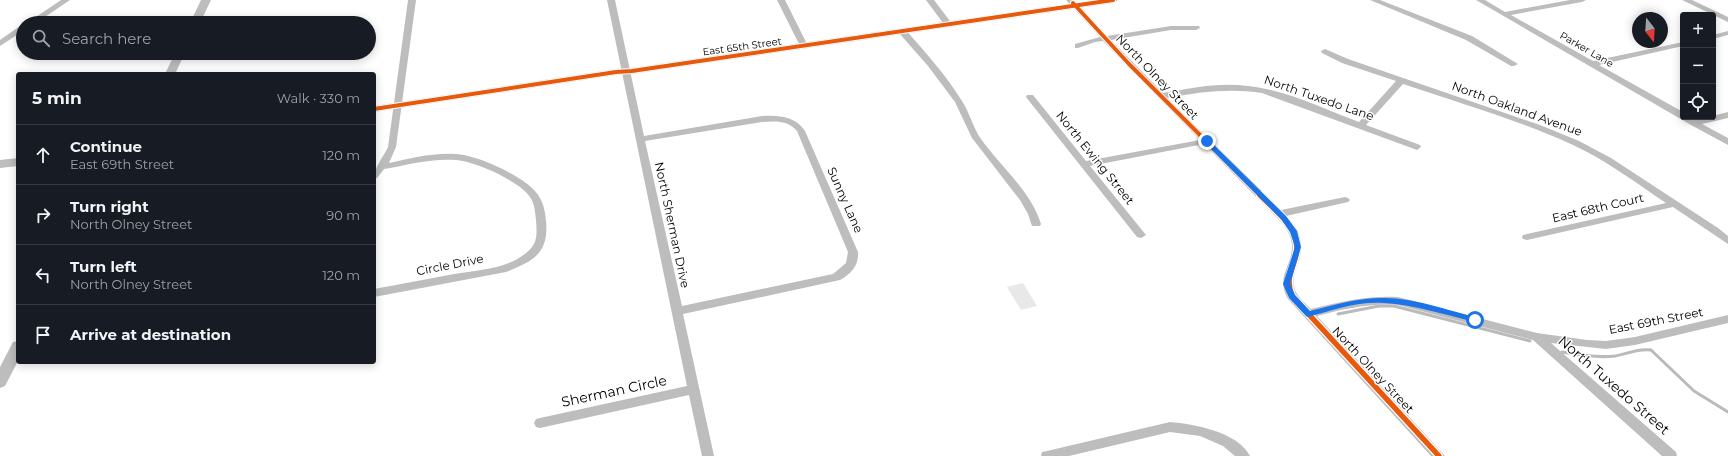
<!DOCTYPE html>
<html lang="en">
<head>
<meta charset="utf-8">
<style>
	:root { --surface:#171b24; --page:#242831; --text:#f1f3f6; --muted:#9ea1a6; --line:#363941 }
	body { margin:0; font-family:Montserrat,sans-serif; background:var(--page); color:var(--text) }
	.controls { position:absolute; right:12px; top:12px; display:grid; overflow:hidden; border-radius:4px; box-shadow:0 2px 10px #0003 }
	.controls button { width:36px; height:36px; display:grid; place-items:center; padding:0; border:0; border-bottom:1px solid var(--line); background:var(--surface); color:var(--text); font:20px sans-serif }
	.compass { position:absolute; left:1632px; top:12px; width:36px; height:36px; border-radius:50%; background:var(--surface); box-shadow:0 2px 10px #0003; rotate:163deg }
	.stop { position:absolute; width:12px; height:12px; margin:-9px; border:3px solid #1a73e8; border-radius:50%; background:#fff }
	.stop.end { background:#1a73e8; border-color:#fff; box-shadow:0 1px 4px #0008 }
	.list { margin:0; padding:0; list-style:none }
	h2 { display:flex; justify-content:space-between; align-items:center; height:52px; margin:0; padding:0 16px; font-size:17px }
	h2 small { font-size:13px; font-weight:400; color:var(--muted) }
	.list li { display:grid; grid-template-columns:26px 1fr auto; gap:12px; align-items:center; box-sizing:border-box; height:60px; padding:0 16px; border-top:1px solid var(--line) }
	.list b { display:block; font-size:15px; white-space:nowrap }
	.list p { margin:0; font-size:13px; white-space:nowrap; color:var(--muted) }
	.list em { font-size:13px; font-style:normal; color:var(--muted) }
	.icon { flex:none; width:22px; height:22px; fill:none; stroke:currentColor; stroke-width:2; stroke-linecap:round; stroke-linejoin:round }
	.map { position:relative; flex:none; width:1728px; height:456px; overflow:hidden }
	.search { position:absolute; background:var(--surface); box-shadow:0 2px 10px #0003; left:16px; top:16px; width:360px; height:44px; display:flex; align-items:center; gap:10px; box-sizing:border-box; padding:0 14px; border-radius:22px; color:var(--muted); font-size:15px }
	.panel { position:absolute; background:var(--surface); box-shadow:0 2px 10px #0003; left:16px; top:72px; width:360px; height:292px; border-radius:4px }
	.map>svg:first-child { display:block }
	.green { fill:#e8e8e8 }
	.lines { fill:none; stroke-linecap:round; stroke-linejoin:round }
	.stream { stroke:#bababa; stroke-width:3 }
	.minor { fill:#bdbdbd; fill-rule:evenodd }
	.tertiary { fill:#bdbdbd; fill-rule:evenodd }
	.cycleway-far1-casing { stroke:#fff; stroke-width:6 }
	.cycleway-casing { stroke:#fff; stroke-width:8 }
	.cycleway-far1 { stroke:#e8590c; stroke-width:4 }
	.cycleway { stroke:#e8590c; stroke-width:5.5 }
	.route { fill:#1a73e8 }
	.labels { text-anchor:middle; stroke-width:3; stroke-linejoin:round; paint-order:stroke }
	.far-street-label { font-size:10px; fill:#000; stroke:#fff }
	.street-label { font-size:12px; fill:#000; stroke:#fff }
	.near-street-label { font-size:14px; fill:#000; stroke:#fff }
</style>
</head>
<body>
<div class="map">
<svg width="1728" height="456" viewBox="0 0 1728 456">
	<rect width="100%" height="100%" fill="#fff"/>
	<!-- green -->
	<path class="green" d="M1023,283l14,23 -16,4 -14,-23z"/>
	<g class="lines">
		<!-- stream -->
		<path class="stream" d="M1338,314l41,-8h15l136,35
			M1562,352c17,3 35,6 53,4 12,-2 23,-8 36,-6l43,41 34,21"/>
		<!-- minor -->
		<path class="minor" d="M61,0h9l-34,23h-9z
			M408,0h8l-20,147 -7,16c24,-5 50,-12 75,-8 20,4 53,19 68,33 10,9 13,20 14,33 3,32 -12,40 -40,51l-132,25v-8c27,-5 54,-10 80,-15 24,-4 53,-5 72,-21 12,-9 11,-19 10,-33 -1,-8 -1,-16 -6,-23 -11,-16 -55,-36 -74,-37 -24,-2 -49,5 -72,9l-7,9 -3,1c0,-12 9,-21 14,-32z
			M607,0h8l29,136 118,-20c17,-1 33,0 43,15l53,121c1,13 -7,22 -18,28l-157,34 31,142h-12l-13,-61 -149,33 -4,-1 -2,-4 2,-4 4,-1 147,-32zM762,122c13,-1 26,-2 35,9l51,121 -2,11 -13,11 -151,32 -37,-165z
			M777,0h8l23,46 -1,2h-3l-4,-2z
			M926,0h8l19,25 -1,2h-6z
			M1066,0h8l33,36 64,-10h28l1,2 -4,2h-25l-60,10 52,53c28,-5 57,-11 85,-7 38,4 75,23 111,36l37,-41 -54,-18 -20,-10 -1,-2 4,-2 23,10 192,66 39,16 32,17 107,70 10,8v8l-55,-37 -146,33 -4,-1 -1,-2 1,-2 4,-1 139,-31c-30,-20 -60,-43 -93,-58 -54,-25 -114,-42 -170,-61l-37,41 54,20 1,2 -4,3 -155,-57c-32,-5 -63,-1 -95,5l114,112 64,-13 3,1 2,2 -2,2 -62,14c14,13 19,29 12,47 -3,8 -6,16 -4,24 2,9 11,16 17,22 29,-7 57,-14 87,-12l139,36 50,7 19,1 29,-4 93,-22v8l-93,22 -29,4 -55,-6 125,109 1,4h-15l-129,-116 -135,-35c-28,-2 -54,4 -81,11l128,140h-14l-143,-157c-13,-23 5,-33 4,-54 -1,-8 -4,-14 -8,-20l-80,-81 -114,22 56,69 -5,3 -4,-1 -111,-140 1,-2h6l53,66 114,-21 -97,-99 -8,1 -17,6h-3v-4l25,-7z
			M1370,0h10l92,36 46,28 -4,2h-3l-45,-26z
			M1476,0h9l20,12 65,-12h16l-4,2 -71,13 82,46 90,-19v4l-84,19 84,47v5h7l6,3 32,-8v6l-26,6 26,14v7l-37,-20z
			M1682,0h10l36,17v5z
			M20,26h3v5l-23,15v-6z
			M899,29h6c20,23 41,46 57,72 8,12 11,27 19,38 20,28 50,52 60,85l-1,2h-8l-4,-12 -8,-14 -48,-62 -17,-36 -27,-36 -29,-33z
			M1728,31v4l-15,4v-4z
			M1170,422c24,2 68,10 80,34h-15l-12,-10 -23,-10 -30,-4 -101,24h-28l1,-4 5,-1z"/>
		<!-- tertiary -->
		<path class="tertiary" d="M201,0h10l-11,23h-10z
			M1094,0h24l-5,3 -481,71 -16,1 -242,37v-6l242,-37 16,-1z
			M175,53h10l-10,21h-10z
			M18,158v8l-18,2v-8z
			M18,341v20l-13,25 -5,2v-21l13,-25z"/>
		<!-- cycleway-far1 casing -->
		<g class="cycleway-far1-casing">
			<path id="cycleway-far1" d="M1073,3l56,61 132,132
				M374,109l242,-37 16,-1 481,-71"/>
		</g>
		<!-- cycleway casing -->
		<g class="cycleway-casing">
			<path id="cycleway" d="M1260,195c16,16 42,34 36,60 -4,17 -11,22 -4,41l147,160"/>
		</g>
		<!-- cycleway-far1 -->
		<use href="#cycleway-far1" class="cycleway-far1"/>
		<!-- cycleway -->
		<use href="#cycleway" class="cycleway"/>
	</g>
	<!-- route -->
	<path class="route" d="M1205,140h4l77,76 11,15 4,16 -11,37 5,11 15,16c24,-6 47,-13 72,-13 29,-1 65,12 93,19l4,3 -1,2h-3c-29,-7 -60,-17 -91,-19 -25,-2 -52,7 -76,14l-2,-1 -17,-18 -6,-14 12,-37 -5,-15 -9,-13 -76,-76z"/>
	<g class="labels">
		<!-- far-street labels -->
		<g class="far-street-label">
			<text transform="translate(742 46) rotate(-8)" y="4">East 65th Street</text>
			<text transform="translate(1587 49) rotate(30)" y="4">Parker Lane</text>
		</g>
		<!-- street labels -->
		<g class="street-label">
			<text transform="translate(1157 77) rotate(46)" y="4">North Olney Street</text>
			<text transform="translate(1319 98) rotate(19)" y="4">North Tuxedo Lane</text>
			<text transform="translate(1517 109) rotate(20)" y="4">North Oakland Avenue</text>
			<text transform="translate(1095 158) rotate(51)" y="4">North Ewing Street</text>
			<text transform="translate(845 200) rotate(66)" y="4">Sunny Lane</text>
			<text transform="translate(1598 208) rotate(-13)" y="4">East 68th Court</text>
			<text transform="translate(672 225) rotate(78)" y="4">North Sherman Drive</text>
			<text transform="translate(450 265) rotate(-11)" y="4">Circle Drive</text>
			<text transform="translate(1656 321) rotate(-11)" y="4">East 69th Street</text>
			<text transform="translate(1373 370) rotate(47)" y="4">North Olney Street</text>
		</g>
		<!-- near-street labels -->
		<g class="near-street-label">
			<text transform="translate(1614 385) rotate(41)" y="5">North Tuxedo Street</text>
			<text transform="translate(614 391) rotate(-12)" y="5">Sherman Circle</text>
		</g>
	</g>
</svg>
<div class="controls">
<button>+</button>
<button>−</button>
<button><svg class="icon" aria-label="locate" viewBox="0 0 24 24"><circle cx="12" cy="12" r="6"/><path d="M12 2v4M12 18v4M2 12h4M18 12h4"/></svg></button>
</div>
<svg class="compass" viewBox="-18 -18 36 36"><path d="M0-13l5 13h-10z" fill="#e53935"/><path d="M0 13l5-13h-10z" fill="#9ea1a6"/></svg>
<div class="stop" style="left:1475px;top:320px"></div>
<div class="stop end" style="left:1207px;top:141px"></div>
<div class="search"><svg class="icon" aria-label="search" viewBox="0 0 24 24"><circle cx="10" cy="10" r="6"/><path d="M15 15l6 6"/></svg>Search here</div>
<section class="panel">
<h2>5 min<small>Walk · 330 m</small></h2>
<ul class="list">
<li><svg class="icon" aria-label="ahead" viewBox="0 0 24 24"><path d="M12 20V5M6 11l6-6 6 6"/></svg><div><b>Continue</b><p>East 69th Street</p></div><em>120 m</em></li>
<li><svg class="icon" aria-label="right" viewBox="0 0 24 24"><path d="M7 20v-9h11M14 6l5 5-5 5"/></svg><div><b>Turn right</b><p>North Olney Street</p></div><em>90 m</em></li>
<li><svg class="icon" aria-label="left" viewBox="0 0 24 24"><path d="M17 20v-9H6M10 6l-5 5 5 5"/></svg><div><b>Turn left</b><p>North Olney Street</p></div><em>120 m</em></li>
<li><svg class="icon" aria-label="arrive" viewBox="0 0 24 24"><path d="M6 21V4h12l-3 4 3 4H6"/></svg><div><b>Arrive at destination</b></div></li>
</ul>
</section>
</div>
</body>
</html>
